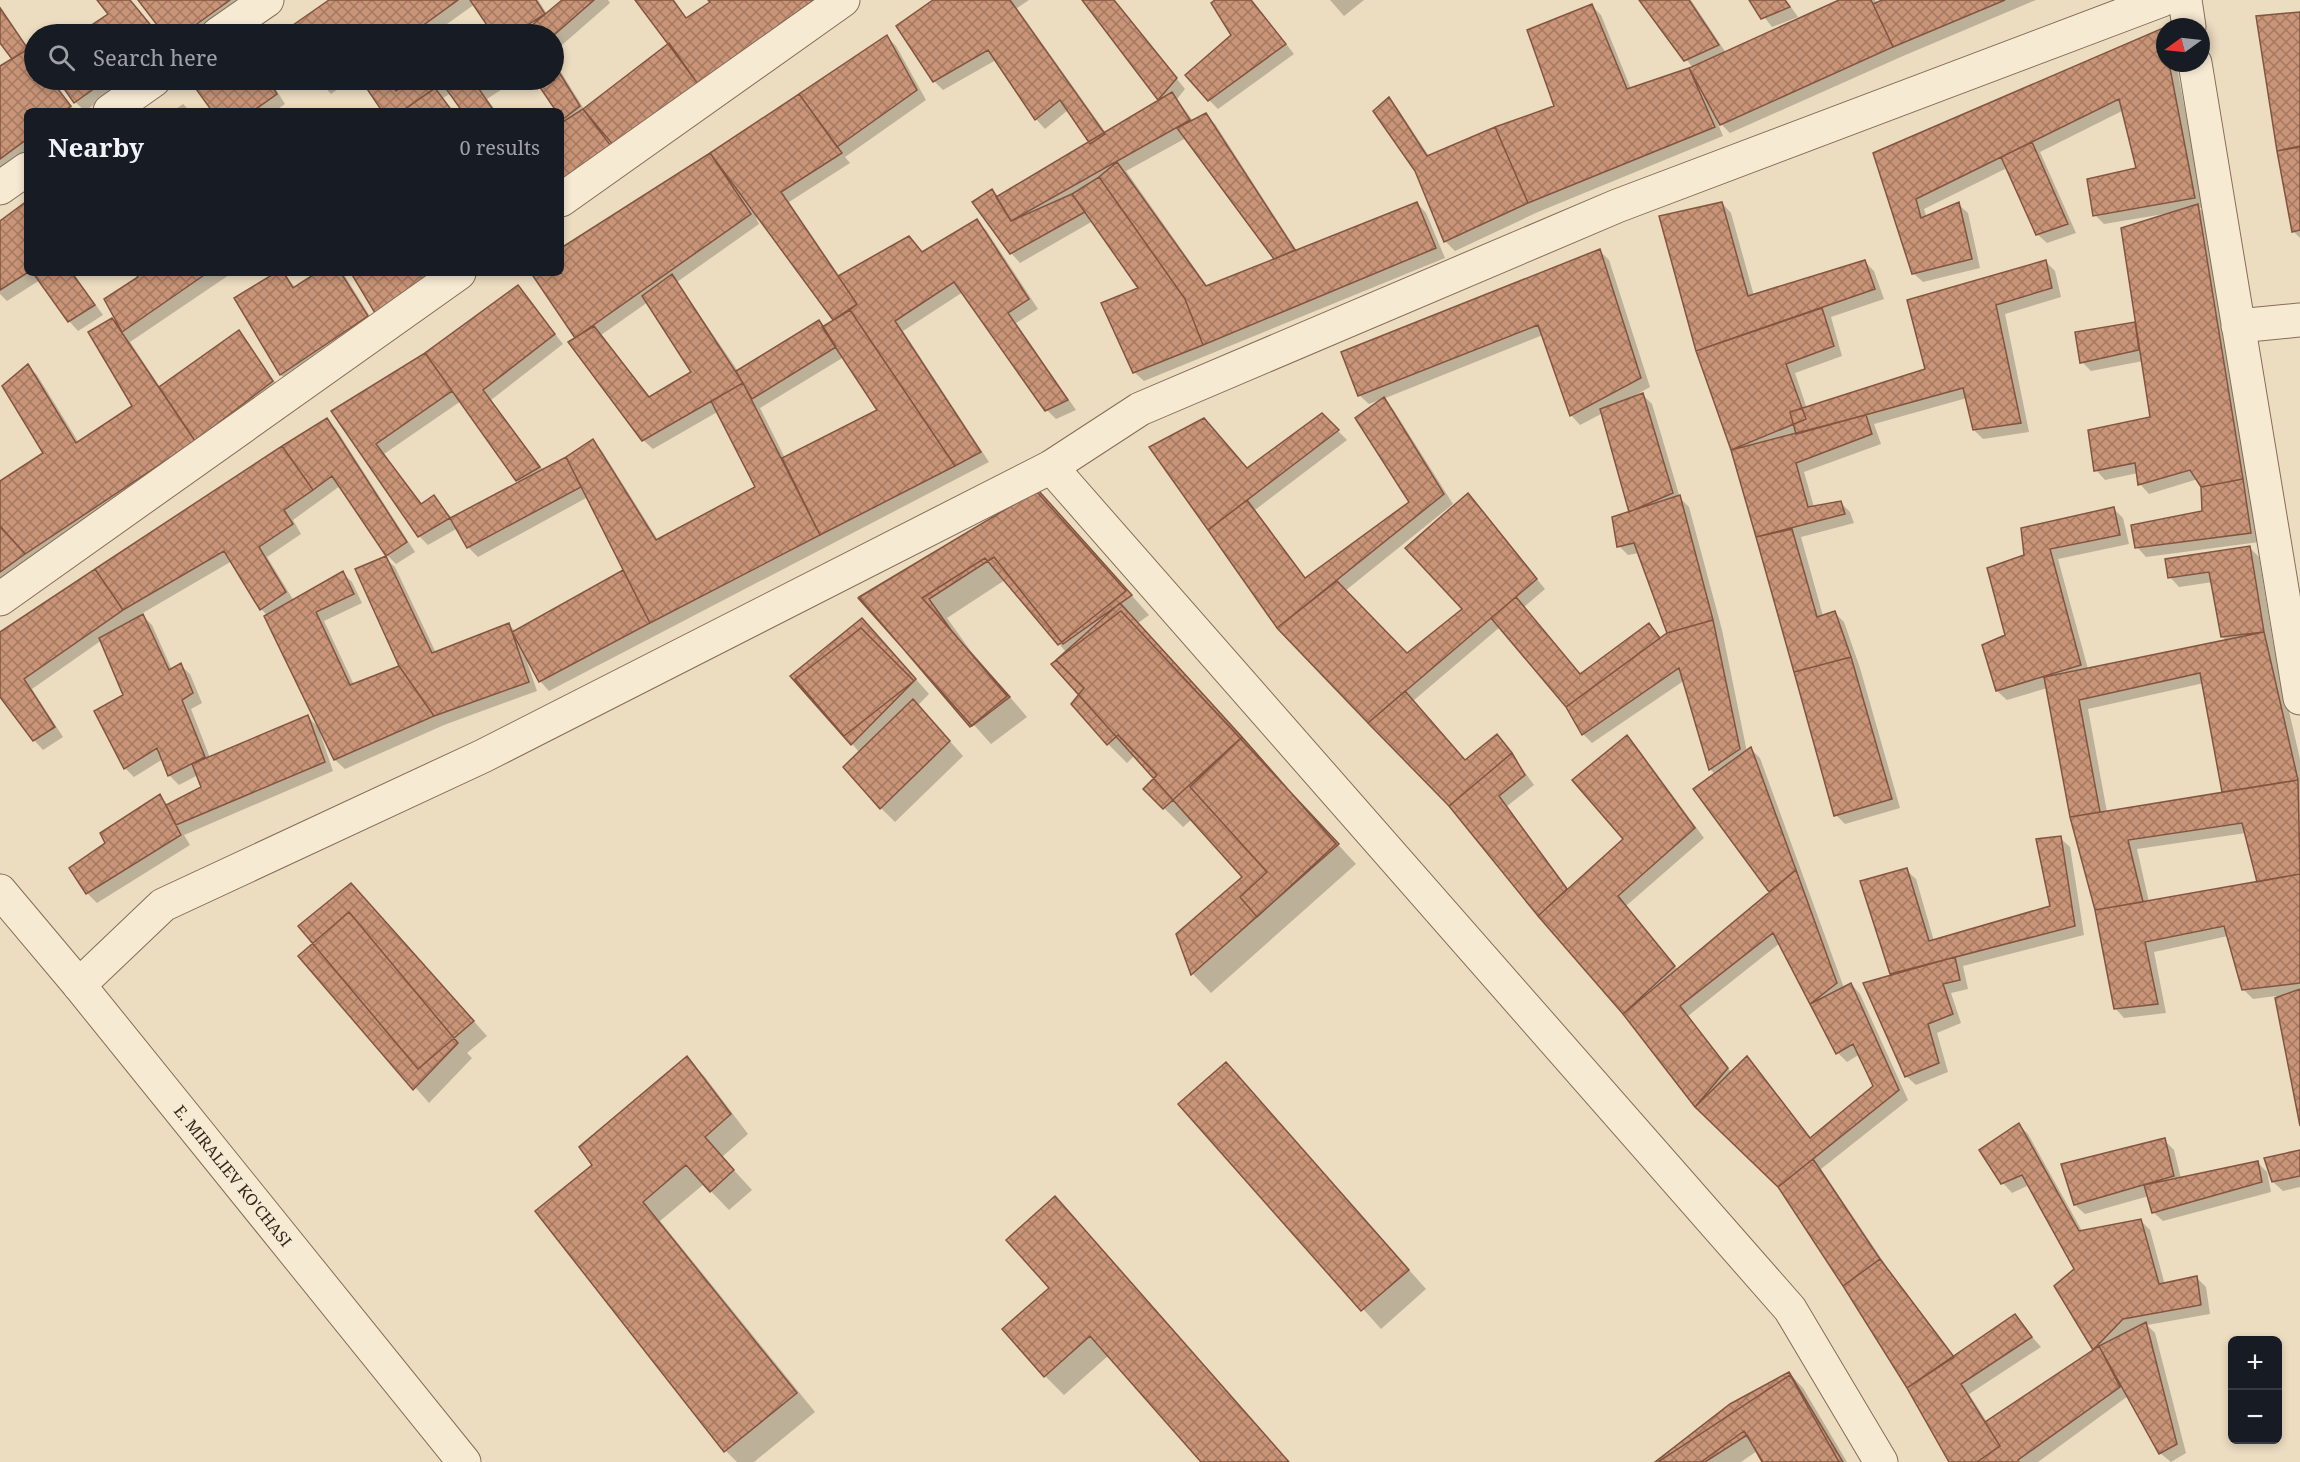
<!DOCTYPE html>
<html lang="en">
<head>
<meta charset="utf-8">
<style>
	:root { --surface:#171b24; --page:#20242c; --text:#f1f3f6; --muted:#9ea1a6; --line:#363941 }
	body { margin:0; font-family:"Noto Serif",serif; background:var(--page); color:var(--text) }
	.controls { position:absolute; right:18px; bottom:18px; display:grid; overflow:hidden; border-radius:9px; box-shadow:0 3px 9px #0003 }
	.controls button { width:54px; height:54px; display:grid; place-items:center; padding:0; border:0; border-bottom:2px solid var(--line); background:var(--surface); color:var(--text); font:30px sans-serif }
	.compass { position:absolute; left:2156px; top:18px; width:54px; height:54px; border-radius:50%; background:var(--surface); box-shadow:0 3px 9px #0003; rotate:255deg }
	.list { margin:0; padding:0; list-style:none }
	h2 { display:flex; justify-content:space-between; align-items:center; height:78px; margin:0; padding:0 24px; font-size:26px }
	h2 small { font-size:20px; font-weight:400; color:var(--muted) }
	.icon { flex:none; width:33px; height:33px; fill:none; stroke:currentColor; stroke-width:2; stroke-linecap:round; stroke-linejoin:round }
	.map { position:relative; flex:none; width:2300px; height:1462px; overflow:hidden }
	.search { position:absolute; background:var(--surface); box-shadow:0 3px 9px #0003; left:24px; top:24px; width:540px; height:66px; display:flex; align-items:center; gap:15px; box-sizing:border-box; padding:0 21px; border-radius:33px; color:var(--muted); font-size:22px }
	.panel { position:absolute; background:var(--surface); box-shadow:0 3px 9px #0003; left:24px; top:108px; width:540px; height:168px; border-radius:9px }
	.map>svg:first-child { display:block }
	.shadow { fill:#0003; fill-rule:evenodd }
	.building { fill:url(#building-cross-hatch); stroke:#835540; stroke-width:1.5 }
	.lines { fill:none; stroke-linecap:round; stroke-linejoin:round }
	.minor-casing { stroke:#856d59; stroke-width:35 }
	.tertiary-casing { stroke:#856d59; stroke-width:35 }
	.minor { stroke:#f7ead3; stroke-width:33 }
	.tertiary { stroke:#f7ead3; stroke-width:33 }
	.labels { text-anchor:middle; stroke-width:4.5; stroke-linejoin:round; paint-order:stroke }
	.street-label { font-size:16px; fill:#35271d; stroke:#f4e7d0 }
</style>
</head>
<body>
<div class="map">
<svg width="2300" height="1462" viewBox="0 0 2300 1462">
	<defs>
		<pattern id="building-cross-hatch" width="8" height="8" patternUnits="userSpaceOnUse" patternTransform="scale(1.5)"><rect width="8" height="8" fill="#c99477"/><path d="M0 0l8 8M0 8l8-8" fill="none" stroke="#a47961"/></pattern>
	</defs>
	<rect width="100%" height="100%" fill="#ecdcc0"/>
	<!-- shadow -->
	<path class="shadow" d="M99,0h31l28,34h-78l30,-20z
		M140,0h114l-49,34h-39z
		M331,0h207l9,14 17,-14h44l2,3 -56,49v-18h-59l-20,-30 -42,30h-146l-2,-2zM538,17l2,3 -11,9 -2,-5z
		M637,0h37l13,19 25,-16 -2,-3h127l-227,140 -1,1 11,15 -59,-31 5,-3 -5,-6v-5h-3l-22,-31h18v-19l30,48 86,-65z
		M936,0h93l-12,8 89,125 55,-32 -77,-101h30l71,89 -8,10 16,22 13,-6 9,9 82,127 120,-48 9,10 19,45 -301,123 -10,-9 6,-83 -47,-68 -73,42 -9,-10 -19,-62 6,6 93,-55 -23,-32 -23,19 -9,-10 -40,-59 -53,30 -9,-9zM1186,138l91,122 -69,27 -82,-116z
		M1217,0h35l42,54 -76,55 -9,-9 24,-64z
		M1330,0h34l-20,16z
		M1641,0h50l35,53 117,-53h32l2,4 5,-2 -1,-2h155l-133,56 -173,77 -14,-14 7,17 -185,76 -83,39 -10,-10 -56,-142 9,10 31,47 127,-49 36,-101 9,9 30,74 62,-21z
		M1751,0h35l12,17 -26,10z
		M0,6l34,51v23h18l23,31h-48v44l-27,20v-107l14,-9 -14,-19z
		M2300,14v224l-7,-7 -36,-214z
		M2162,30l3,3v30h11l28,144 -5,1 8,7 52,327 -113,15 -9,-10 66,-35v-25l-5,-8 -49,15 -9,-10 -2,-11 -33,7 -9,-10 56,-52 -9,-57 -52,10 -9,-9 -5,-28 60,-11 28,-107 -1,-2 -60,10 -9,-9 42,-46 -13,-59 -84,42 36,81 -29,10 -10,-9 -30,-66 -83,41 3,9 31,-14 10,9 12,55 -57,14 -10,-9 -39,-119z
		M887,37l9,9 30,54 -81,57 5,6 -61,39 51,75 69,-39 14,15 53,-32 10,9 52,79 -22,14 60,87 -20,9 -9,-9 -84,-118 -60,39 86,131 -440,229 -9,-10 -11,-20 -2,1 10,29 -93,34 -99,44 -10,-9 -13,-28 -2,1 13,38 -149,64 6,10 -93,58 -10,-10 -16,-25 36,-24 53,-48 8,9 35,-17 -5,-13 -19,10 -9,-9 -7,-17 -29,18 -9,-9v-72l-23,-56 -70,49 31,48 -20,13 -9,-10 -34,-46v-60l326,-214 10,9 79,123 -19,12 -9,-9 -47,-69 -47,34 8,14 -34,23 27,44 48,-28 10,9 10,21 -38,18 30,64 47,-18 -16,-109 10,9 41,86 73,-28 7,7 109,-62 -37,-73 -110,60 -10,-10 -10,-19 -30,17 -9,-9 -86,-125 93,-57 92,-67 45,57 -72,56 52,70 50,-29 9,10 56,89 99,-52 -38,-77 -66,38 -10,-9 -110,-167h28v-23l150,-96zM758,217l77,103 -11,7 -6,-5 -80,49 -61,-89 82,-58 -3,-6zM648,302l45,70 -43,26 -49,-63zM844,357l35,53 -94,48 -25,-50zM461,401l59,82 -68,35 -18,-21 -12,7 -38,-50zM232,561l29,48 7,7 51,112 -11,-11 -98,41 -19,-49 11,-6 -12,-29 -10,-9 -8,5 -20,-45 -11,-11z
		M59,80h69l-43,31 -10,-9z
		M211,80h59l15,24 -10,7h-61l-16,-22z
		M318,80h32l-19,14z
		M363,80h25l9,12 17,-12h102l-29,19 9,12h-32l-13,-18 -8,5 10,13h-70z
		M183,104l7,7h-17z
		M27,203v70h46l30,42 -25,16 -9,-10 -29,-41 -33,21 -7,-7v-71z
		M1722,203l9,10 23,83 111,-34 9,9 10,28 -53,18 11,39 -47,17 12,36 119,-39 -17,-69 137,-39 9,9 6,26 -56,17 24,118 -46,7 -9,-9 -7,-32 -93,26 7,20 -77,28 10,35 27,-4 9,9 4,11 -53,14 22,79 12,-3 9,9 16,46 40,140 -55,16 -9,-9 -103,-366 -35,-99 -37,-133z
		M1600,251l9,9 41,127 -16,9 1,2 8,-3 9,9 28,94 9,9 33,123 25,122 4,-3 9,9 84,230 7,-4 9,10 48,106 -87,69 68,101 66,87 59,-41 27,31 -72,47 18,28 107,-73 -38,-62 20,-18 -47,-84 -17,8 -9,-10 -22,-32 38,-26 9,9 54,97 58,-11 10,10 15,55 31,-8 10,10 4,27 -63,11 8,8 31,120 -15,9 -11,-9 -32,-57 -90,66h-87l-42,-75 -130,-200 -83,-81 -72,-93 -85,-98 -89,-110 -172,-178 -126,-180 95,22 75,-54 25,25 -92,70 51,69 105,-76 -29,-104 -13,5 -10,-9zM1543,335l28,80 9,10 23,-12 28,100 -12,33 9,9 11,-2 29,81 -6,5 -13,-14 -68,50 -57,-68 21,-18 -77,-94 -4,114 -57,46 -62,-64 108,-87 -60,-95 -10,-10zM1500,627l68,79 15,28 9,9 93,-63 25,89 6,6 -21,15 76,103 -93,77 -52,-64 78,-68 -67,-91 -10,-10 -2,102 -56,51 -62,-84 27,-21 -28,-39 -41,15 -52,-60zM1780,943l58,110 9,9 13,-8 15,33 -64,52 -55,-71 -9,-10 -15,15 -44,-57z
		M137,273h95l-102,69 30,45 79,-55 9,10 33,49 -281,197v-105l45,-29 -17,-88 9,9 42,68 55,-36 -22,-87 8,8 20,-50z
		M278,273h5l13,15 23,-15h24l33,53 -85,58 -10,-9 -45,-76z
		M2114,509l9,9 6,26 -71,15 30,110 139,-28 -5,-4 -9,-55 -34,5 -9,-10 80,-29 9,9 14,85 27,117v359l-24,-122 -23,3 -10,-10 -15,-53 -74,16 12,61 -42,5 -9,-10 -19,-98 -25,-93 -24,-129 -40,12 -10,-9 -13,-45 22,-10 20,-80zM2204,683l19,110 -116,19 -19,-103zM2246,833l13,50 -110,19 -12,-53z
		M1057,511l92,104 -11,8 122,134 -2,1 98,106 -145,129 -18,-19 -16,-40 67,-57 -52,-58 -9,8 -38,-38 11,-11 -21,-23 -8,8 -19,-19 -42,-92 -61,-72 -58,38 23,32 57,67 -36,27 -130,-146z
		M876,634l53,60 -11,11 45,51 -68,66 -14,-14 -21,-55 -68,-77z
		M2060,838l10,9 14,88 -121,31 5,23 -17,4 10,30 -24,10 11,39 -32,13 -10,-9 -12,-101 -3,-2 15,-103 10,9 18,62 118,-34z
		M365,899l122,137 -20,17 5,5 -43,45 -129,-147z
		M686,1058l19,19 43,57 -26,23 30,33 -23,20 -25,-26 -44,37 155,191 -61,50h-17l-11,-11 -189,-239 57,-47z
		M1226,1064l200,225 -45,40 -201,-225z
		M2164,1140l10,10 7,29 77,-16 9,9 4,20 -108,29 -10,-9 -4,-16 -64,18 -10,-9z
		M2300,1151v36l-17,4 -10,-9z
		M1055,1198l19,19 215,245h-86l-94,-107 -45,40 -19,-19 -41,-47 47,-41z
		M1789,1373l14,15 44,74h-83l-7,-11 -16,11h-84z"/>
	<!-- building -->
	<path class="building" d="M97,0h33l28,34h-80l30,-20z
		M138,0h92l-47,34h-19z
		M329,0h129l-33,24 6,10h-34l-3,-4 -6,4h-103l-2,-2z
		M470,0h66l9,14 -31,20h-21z
		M562,0h32l-40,35 -19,-1 -5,-7z
		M635,0h38l13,18 24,-16 -2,-2h106l-116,84z
		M933,0h77l95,134 -15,10 -30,-44 -25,20 -47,-70 -55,32 -37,-56z
		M1082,0h32l63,78 -19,22z
		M1215,0h36l35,44 -78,57 -23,-26 46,-40 -20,-32z
		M1639,0h50l30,45 -35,16z
		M1749,0h36l5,7 -29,12z
		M1839,0h32l22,47 -173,78 -31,-57z
		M1882,0h123l-112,47 -20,-43z
		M1592,4l35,85 62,-21 26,59 -187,76 -33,-76 59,-21 -27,-76z
		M0,8l28,41 -16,10 -12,-16z
		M2300,12v134l-23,5 -21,-135z
		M529,25l6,9h-21z
		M2163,28l2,35h4l26,135 -102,18 -6,-37 49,-11 -17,-69 -203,100 5,19 38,-16 13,57 -60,15 -39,-121z
		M887,35l30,55 -80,57 -38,-53z
		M669,43l29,41 -84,62 -31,-37z
		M28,49l6,9v22h17l20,26 -7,5h-37v28l-27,20v-93z
		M554,64l26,42 -18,14 -1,-9h-5l-21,-31h19z
		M58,80h48l-32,23z
		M209,80h59l9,14 -24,17h-41l-16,-22z
		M361,80h27l8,11 16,-11h35l-45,31h-20z
		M447,80h46l-14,9 15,22h-32l-20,-28z
		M435,88l17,23h-50z
		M1172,92l18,28 -179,101 -15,-24z
		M799,94l43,59 -61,39 76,112 -24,16 -123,-167z
		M1389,97l38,59 68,-29 33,76 -84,39 -29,-71 -42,-60z
		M583,109l28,37 -50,37v-60z
		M1206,113l89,137 -21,9 -97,-131z
		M2032,142l36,82 -32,11 -35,-78z
		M2300,147v83l-8,2 -15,-81z
		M710,153l41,61 -176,124 -44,-65h30v-25z
		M1117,162l89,124 211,-84 19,46 -233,97 -18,-46 -86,-122z
		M1099,177l86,122 18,46 -70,28 -32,-70 37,-15 -66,-94z
		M992,189l19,32 61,-27 13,18 -75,42 -38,-52z
		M27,201v72l-27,17v-69z
		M1722,202l26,94 117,-36 10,29 -179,62 -37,-135z
		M2198,204l45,275 -42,8 -11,-17 -52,15 -3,-22 -41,8 -6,-41 62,-13 -29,-189z
		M977,219l52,80 -21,14 60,87 -23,11 -91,-129 -59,39 86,131 -26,14 -105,-156 7,-6 -19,-28 71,-40 13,16z
		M1600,249l41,129 -71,38 -32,-91 -180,71 -17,-44z
		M2046,260l6,28 -56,17 25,118 -48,7 -10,-42 -167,46 -6,-22 135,-43 -18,-69z
		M33,273h39l23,32 -27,17z
		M135,273h72l-85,59 -18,-33 34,-22z
		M275,273h9l9,15 23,-15h25l27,43 -88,59 -46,-77z
		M351,273h85l-61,40z
		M672,274l71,109 -101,58 -74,-99 26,-16 55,71 42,-25 -49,-76z
		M518,285l37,49 -72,56 57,77 -24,14 -91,-128z
		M1822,308l12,38 -48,18 20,55 -75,31 -35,-99z
		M850,310l105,156 -135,69 -38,-77 95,-48 -55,-83z
		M112,318l83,123 -170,113 -25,-28v-45l43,-28 -41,-67 26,-22 48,79 56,-37 -44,-74z
		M819,320l17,27 -84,52 -16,-28z
		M2135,322l4,28 -59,13 -5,-31z
		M239,330l34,51 -78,60 -36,-54z
		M425,353l27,38 -76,53 45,60 13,-9 16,23 -32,19 -87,-126z
		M743,383l77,152 -170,88 -84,-166 27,-18 63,101 99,-53 -44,-86z
		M1643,393l30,100 -44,19 -29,-103z
		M1384,397l60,97 -167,134 -69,-98 39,-30 58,78 104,-76 -54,-84z
		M1322,413l17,17 -131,100 -59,-83 55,-29 43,50z
		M1866,415l6,19 -76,29 12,44 33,-6 4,13 -89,23 -25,-87z
		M327,418l80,124 -21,14 -54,-80 -19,14 -31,-44z
		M282,446l31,44 -29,20 9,14 -34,23 27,45 -26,18 -36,-59 -101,59 -28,-41z
		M566,457l15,30 -114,61 -17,-30z
		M2243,479l8,54 -116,15 -4,-23 71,-14 -1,-24z
		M1038,490l94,105 -69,49 -69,-87 -65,42 22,31 56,66 -37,31 -111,-130z
		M1036,491l90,100 -68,54 -73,-87 -63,40 88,99 -38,29 -114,-128z
		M1468,493l69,86 -169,144 -91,-95 60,-47 70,72 55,-44 -57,-61z
		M1680,495l33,125 -46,13 -33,-90 -17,4 -5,-30z
		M2114,507l6,28 -70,14 31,116 -85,26 -14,-46 23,-10 -18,-67 37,-13 -3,-27z
		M0,526l25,28 -25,18z
		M1792,529l25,88 18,-6 16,46 -57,15 -38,-135z
		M2250,546l14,86 -43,5 -12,-65 -41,6 -3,-19z
		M386,556l46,97 77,-30 20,59 -95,34 -35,-50 -44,-97z
		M95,569l28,41 -99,69 31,48 -22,14 -33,-44v-65z
		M623,570l27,53 -111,59 -27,-50z
		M343,571l11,23 -38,18 34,73 49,-19 35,50 -100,44 -70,-144z
		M1516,597l64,77 69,-51 11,15 -94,69 -75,-89z
		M1120,603l122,134 -79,72 -20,-20 14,-14 -39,-40 -11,10 -36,-41 13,-16 -28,-28z
		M1121,611l218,233 -148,131 -15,-41 66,-57 -191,-213z
		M143,614l26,56 12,-7 12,30 -11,7 23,57 -37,19 -11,-28 -33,21 -30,-58 29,-16 -24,-57z
		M862,618l54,61 -65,66 -61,-69z
		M1713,620l27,129 -31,21 -30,-102 -97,67 -16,-28 101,-74z
		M861,628l53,53 -70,55 -49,-57z
		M2264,632l34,148 -76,12 -22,-119 -121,27 21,112 -30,5 -26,-140z
		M1851,657l41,142 -58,17 -40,-144z
		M1405,691l60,69 32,-26 15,19 -63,53 -81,-83z
		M913,699l37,42 -70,68 -37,-42z
		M308,715l17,47 -149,63 -10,-20 35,-18 -9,-23z
		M1627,735l68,93 -77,68 57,70 -52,48 -85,-98 85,-77 -51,-59z
		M1242,737l94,107 -79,73 -17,-20 27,-25 -77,-85z
		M1751,747l45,123 -27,22 -76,-103z
		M1512,753l13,22 -26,21 68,93 -29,27 -89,-110z
		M2298,780l2,94 -43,8 -15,-59 -114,17 15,62 -48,8 -25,-93z
		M160,794l21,41 -95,59 -17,-26 36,-25 -5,-10z
		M2061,836l14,90 -185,48 -30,-93 47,-13 22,73 121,-35 -14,-67z
		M1796,870l41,113 -27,21 -37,-71 -93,73 48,62 -33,39 -72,-93z
		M2300,874v109l-58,7 -18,-64 -79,16 13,62 -44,5 -19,-99z
		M351,883l123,138 -56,48 -120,-143z
		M349,912l109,131 -45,47 -115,-134z
		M1955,957l5,23 -17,4 10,30 -25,10 11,39 -34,14 -42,-94z
		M1851,983l48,107 -121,97 -83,-80 52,-51 63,82 63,-52 -20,-42 -17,10 -26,-50z
		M2300,989v137l-25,-128z
		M687,1056l44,58 -26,23 29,33 -24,22 -24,-27 -43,37 154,191 -73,59 -189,-241 57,-46 -13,-18z
		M1226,1062l183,208 -48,41 -183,-207z
		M2019,1123l60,108 62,-12 18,65 38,-8 4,29 -78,14 -30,31 -39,-64 20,-17 -52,-94 -21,9 -22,-34z
		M2165,1138l9,38 -100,29 -13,-41z
		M2300,1150v26l-28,6 -8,-24z
		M1813,1159l67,100 -37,27 -65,-99z
		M2258,1161l4,21 -110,31 -8,-28z
		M1055,1196l234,266h-88l-111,-126 -46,41 -42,-48 47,-41 -43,-48z
		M1880,1259l74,98 -47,31 -64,-102z
		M2015,1314l17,23 -71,47 39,62 -23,16h-28l-42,-74z
		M2146,1322l31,122 -18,10 -60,-108z
		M2099,1346l21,41 -102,73 1,2h-42l23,-16 -15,-24z
		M1789,1372l54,90h-81l-15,-27 -42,27h-50l75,-58z
		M1790,1375l49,87h-76l-19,-31 -43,31h-43z"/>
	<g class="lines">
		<!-- minor casing -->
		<g class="minor-casing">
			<path id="minor" d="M2185,0l4,27
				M218,34l49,-34
				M2195,63l105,635
				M110,111l44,-31
				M0,188l27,-19
				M561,200l282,-200
				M2238,326l62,-6
				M1051,467l739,842 91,153
				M0,599l459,-326"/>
		</g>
		<!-- tertiary casing -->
		<g class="tertiary-casing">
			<g id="tertiary">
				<path id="s1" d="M0,891l79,94 385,477"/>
				<path d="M79,985l84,-80 320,-149 568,-289 89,-58 477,-203 545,-206"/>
			</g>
		</g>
		<!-- minor -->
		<use href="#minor" class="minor"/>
		<!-- tertiary -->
		<use href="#tertiary" class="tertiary"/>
	</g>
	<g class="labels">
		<!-- street labels -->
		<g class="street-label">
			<text dy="6" stroke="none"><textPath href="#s1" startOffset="368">E. MIRALIEV KO'CHASI</textPath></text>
		</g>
	</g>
</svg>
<div class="controls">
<button>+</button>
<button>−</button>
</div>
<svg class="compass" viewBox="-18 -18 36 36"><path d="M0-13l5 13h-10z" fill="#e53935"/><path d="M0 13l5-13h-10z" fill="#9ea1a6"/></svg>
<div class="search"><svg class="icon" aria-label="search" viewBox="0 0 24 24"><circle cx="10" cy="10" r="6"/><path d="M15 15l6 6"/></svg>Search here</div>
<section class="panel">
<h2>Nearby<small>0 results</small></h2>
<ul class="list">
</ul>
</section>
</div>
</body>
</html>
